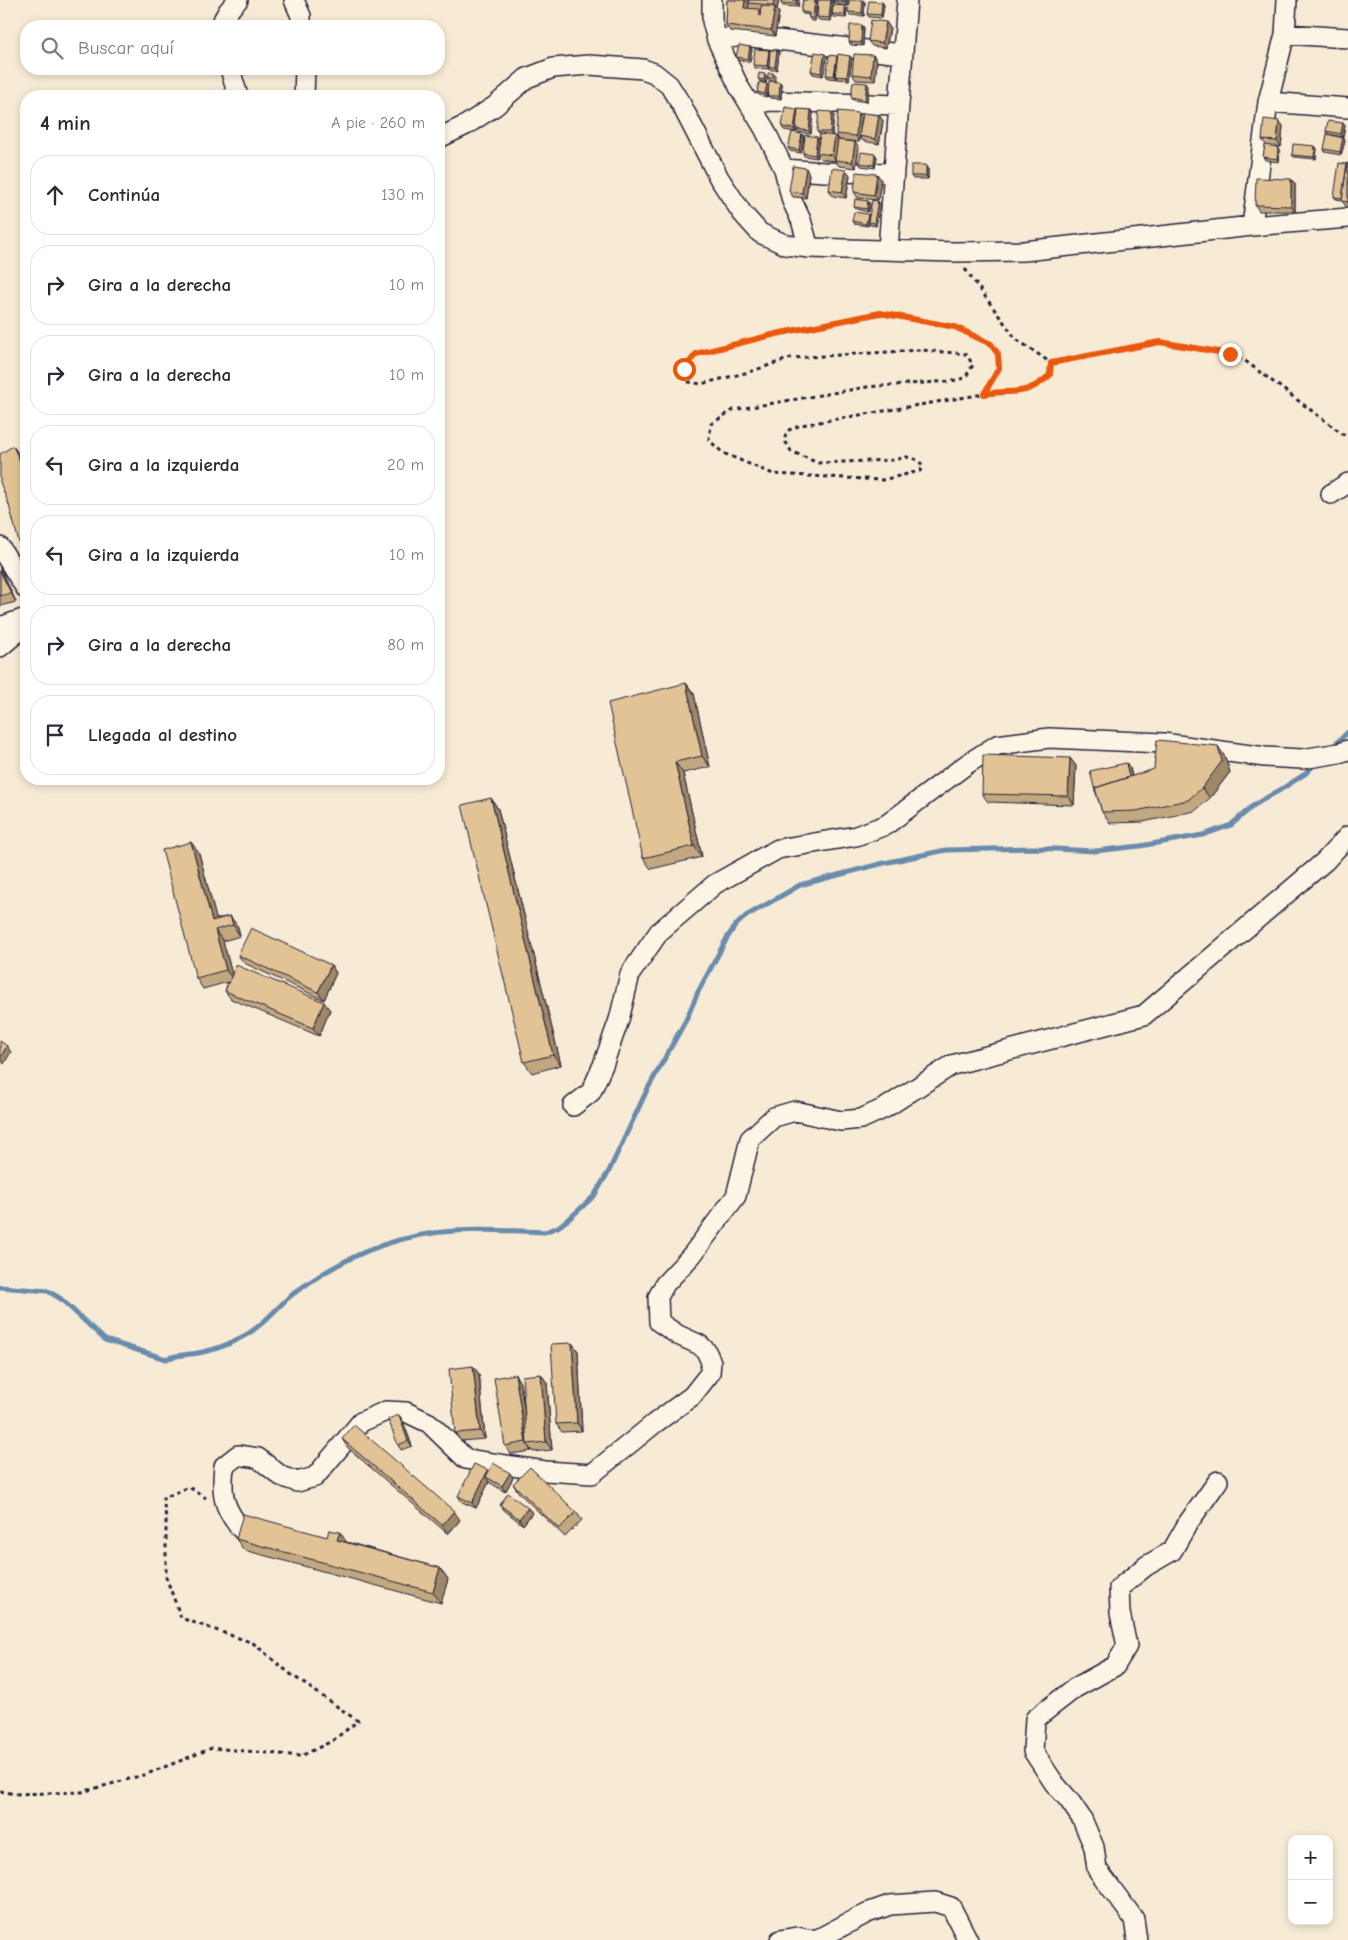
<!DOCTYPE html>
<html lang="es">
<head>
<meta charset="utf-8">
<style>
	:root { --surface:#fff; --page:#f7f7f7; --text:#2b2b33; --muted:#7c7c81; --line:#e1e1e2 }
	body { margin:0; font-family:"Comic Neue",sans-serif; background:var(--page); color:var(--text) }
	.controls { position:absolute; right:15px; bottom:15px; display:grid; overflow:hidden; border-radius:10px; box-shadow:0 2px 8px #0003 }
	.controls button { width:45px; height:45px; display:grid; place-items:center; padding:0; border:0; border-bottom:1px solid var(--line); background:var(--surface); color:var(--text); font:25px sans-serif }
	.stop { position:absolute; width:15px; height:15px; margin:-11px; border:4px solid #ea580c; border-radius:50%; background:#fff }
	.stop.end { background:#ea580c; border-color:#fff; box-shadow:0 1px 5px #0008 }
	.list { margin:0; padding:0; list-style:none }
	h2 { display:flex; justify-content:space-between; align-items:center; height:65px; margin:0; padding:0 20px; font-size:21px }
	h2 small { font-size:16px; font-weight:400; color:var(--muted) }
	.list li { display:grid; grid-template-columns:32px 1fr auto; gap:15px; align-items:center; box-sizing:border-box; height:80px; margin:0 10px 10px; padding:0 10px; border:1px solid var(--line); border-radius:20px }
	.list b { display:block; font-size:19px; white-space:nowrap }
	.list em { font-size:16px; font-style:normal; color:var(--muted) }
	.icon { flex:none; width:28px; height:28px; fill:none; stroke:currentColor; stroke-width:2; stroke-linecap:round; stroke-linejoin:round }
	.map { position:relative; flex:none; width:1348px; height:1940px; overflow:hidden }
	.search { position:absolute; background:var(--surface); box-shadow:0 2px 8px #0003; left:20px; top:20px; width:425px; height:55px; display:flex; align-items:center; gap:12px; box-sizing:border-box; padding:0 18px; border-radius:20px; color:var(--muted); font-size:19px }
	.panel { position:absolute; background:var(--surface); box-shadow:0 2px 8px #0003; left:20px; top:90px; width:425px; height:695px; border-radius:20px }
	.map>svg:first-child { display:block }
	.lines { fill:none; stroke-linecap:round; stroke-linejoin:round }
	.stream { stroke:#698bac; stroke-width:5 }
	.minor-casing { stroke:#22223b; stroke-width:22 }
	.path { stroke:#22223b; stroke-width:3; stroke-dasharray:4 4; stroke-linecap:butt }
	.minor { stroke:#fcf5e5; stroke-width:19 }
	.wall { fill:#c2a880; stroke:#22223b }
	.shaded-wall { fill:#9e8868; stroke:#22223b }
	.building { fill:#e2c395; stroke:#22223b }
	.route { stroke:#ea580c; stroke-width:6 }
</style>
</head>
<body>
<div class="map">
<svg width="1348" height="1940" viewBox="0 0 1348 1940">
	<rect width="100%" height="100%" fill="#f7ebd5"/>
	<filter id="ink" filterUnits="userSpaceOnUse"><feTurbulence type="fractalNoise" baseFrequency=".02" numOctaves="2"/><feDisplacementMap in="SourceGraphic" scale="10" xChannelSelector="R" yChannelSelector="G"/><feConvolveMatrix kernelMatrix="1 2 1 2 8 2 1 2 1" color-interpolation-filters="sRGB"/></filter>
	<g filter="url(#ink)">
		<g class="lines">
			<!-- stream -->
			<path class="stream" d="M1332,747l16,-15
				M0,1287l48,4 13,8 44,41 61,19c12,-5 25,-4 37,-7 14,-3 27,-8 39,-15 18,-9 31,-25 46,-39 8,-7 16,-12 25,-18 42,-28 90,-46 141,-49 30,-2 61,0 91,1l13,-5 12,-9 24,-22 15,-25 38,-81 39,-70 12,-28 29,-54 8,-12 11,-10 54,-31 84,-22 62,-13 89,-2 60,3 45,-5 63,-11 28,-10 23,-20 26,-15 25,-16 12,-12"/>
			<!-- minor casing -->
			<g class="minor-casing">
				<path id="minor" d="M294,0l7,16v10
					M712,0v21l5,19 22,47 25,41 20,41 8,32 9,19 8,28
					M221,26c3,-11 9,-18 17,-26
					M1285,34l63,4
					M717,40l25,-4 160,18
					M230,69l8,27
					M304,96l1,-27
					M1268,102l80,6
					M750,105l20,-4 128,4
					M439,138l27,-13 29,-19 32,-28 26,-10 36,-3 54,4 11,4 15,12 12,19 38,74 23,35 18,20 26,12 23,3 145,4 70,-1 228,-25 96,-8
					M784,169l40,3 69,1
					M1252,226l16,-124 17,-68 2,-34
					M888,249l19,-249
					M1331,494l17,-11
					M0,547l26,42
					M0,627l26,-9
					M0,647l26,-22
					M573,1106l18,-14 12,-27 16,-45 11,-46 29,-42 56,-48 63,-35 78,-13 30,-11 81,-61 30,-19 52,-7 114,5 102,14 37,2 37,-6 9,-3
					M242,1530c-19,-22 -21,-35 -18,-64l14,-11 20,3 23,18 16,6 18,-5 46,-55 25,-11 20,1 23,11 37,36 79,12 47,3 63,-51 37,-27 18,-23 1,-11 -5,-11 -6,-6 -22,-10 -19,-13 -1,-25 7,-13 27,-29 44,-59 14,-57 24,-22 21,-6 46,10 20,-2 24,-11 67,-43 192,-50 181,-154 23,-25
					M780,1940l17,-3 14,3 9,-2 47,-25 23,-8 45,-3 16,5 17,33
					M1137,1940l-3,-21 -37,-50 -3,-22 -12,-28 -13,-19 -15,-17 -21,-32 2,-32 40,-31 40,-22 12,-20 -7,-33 -1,-25 27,-22 26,-15 16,-28 30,-42"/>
			</g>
			<!-- path -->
			<path class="path" d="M965,269l51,70 35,24 109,-21 70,12 14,6 104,78
				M880,313l75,14 36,17 7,11 1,13 -15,26 -183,31 -12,5 -5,9 7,12 27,12 75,-3 14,-3 11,3 5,6 -3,5 -38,9 -109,-6 -50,-21 -14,-13 2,-16 22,-14 134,-23 84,-6 14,-3 8,-13 -7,-11 -45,-4 -130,8 -42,14 -48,12 -12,-2 -5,-13 12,-15 81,-20z
				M984,394c31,-5 40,4 66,-19l1,-12
				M0,1791l15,3 67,-2 65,-18 65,-26 89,8 31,-15 26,-20 -69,-48 -36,-30 -72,-25 -15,-41v-59l-3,-20 26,-11 17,11"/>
			<!-- minor -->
			<use href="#minor" class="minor"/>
		</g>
		<!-- wall -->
		<path class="wall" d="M727,0h52l-2,10 2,3 -4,23 -45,-5 -4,-6z
			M782,0h17l-1,7 -15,-1 -2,-3z
			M803,0h14l-2,21h-4l-2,-3v-3l-6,-1 -2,-2z
			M818,0h30v1l-1,5 -12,-2 -2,-2v3l14,4 -1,9 -12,-1 -2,-3 1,-8 -2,15 -12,-1 -2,-3z
			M865,2l-1,14 -14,-1 -2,-3z
			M882,2l2,3 -2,13 -13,-1 -2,-3z
			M886,22l4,6 -4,20 -14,-2 -4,-5z
			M862,25l2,3 -1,18 -12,-1 -2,-3z
			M750,47l2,3 -2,12 -12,-2 -2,-3z
			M769,50l1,2 7,-2 2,3 -2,17h-6l-2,-2v1l-14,-1 -2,-3z
			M873,55l4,6 -2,20 -19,-1 -4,-6z
			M850,56l2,2 -3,22 -12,-1 -1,-3v3l-8,-1 -2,-3 12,-18z
			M827,57l-4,19 -10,-2 -2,-3z
			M773,73l2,3v5h-5l-2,-3z
			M765,74l2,3 -1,6 -6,-2 -2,-2z
			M782,85l-1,14 -11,-1 -2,-2 1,-6 -2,7 -8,-2 -2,-3 12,-6z
			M869,86l-2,16 -14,-2 -2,-3z
			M798,110h13l2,3 -2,21 -13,-2 -1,-2 -1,2 -12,-2 -2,-3z
			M832,112l2,3 -2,20 3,1 3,4 21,7 -3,21 -17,-2 -4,-5 -14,-2 -4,-6v5l-13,-2 -1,-3 16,-13 1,-6h-1l-2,-2z
			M858,113l4,5 17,-3 4,6 -4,23 -16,-3 -3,-4 -1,5 -20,-2 -3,-6z
			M1279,121l4,5 -2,21 -6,-1 5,3 -1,13 -14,-2 -2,-3 3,-12 -4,-5z
			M1343,123l2,3 -2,11 -15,-3 -2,-3z
			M802,134l2,3 -3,16 -11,-2 -2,-3z
			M1343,138l2,3 -4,14 -16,-3 -1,-3z
			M1315,146l2,3 -1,10 -22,-2 -2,-2z
			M875,154l2,3 -2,11 -14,-2 -2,-3z
			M1348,163v44h-2l-4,-7 -6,-1 -2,-2 13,-33z
			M926,165l2,3v11h-15l-2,-3z
			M846,170l4,5 -4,23 -13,-2 -4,-6z
			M809,174l-3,24 -13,-1 -4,-6z
			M877,174l4,6 -3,20 -20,-2 -4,-6z
			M1291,179l4,5v27h-36l-4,-6z
			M868,201l2,3 -2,8 -12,-3 -2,-2z
			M878,201l2,3 -4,22 -6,-1 -1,-2 -1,3 -14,-2 -2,-3 17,-5z
			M0,567l16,35 -16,4z
			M686,683l8,11 16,73 -27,6 19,84 -51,12 -8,-11z
			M1225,757l5,15 -20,26 -15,13 -52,11 -33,1 -8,-11 -6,-19 -1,-2 35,-23 2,8z
			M1070,758l6,8 -2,39 -86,-3 -6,-8z
			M491,798l7,11 63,256 -29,8 -8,-11z
			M199,853l17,66 14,-3 8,11 2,9 -17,5 9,33 98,36 -11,26 -88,-37 -6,-8 3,-9 -25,7 -7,-11z
			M238,955l93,10 5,8 -12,27 -80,-37z
			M572,1343l6,8 4,80 -20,1 -6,-8z
			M473,1366l6,8 6,65 -24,2 -6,-8z
			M515,1374l5,9 5,27 16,-36 6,9 5,67 -19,2 -2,-3v2l-20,3 -6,-8z
			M399,1415l4,6 9,25 -11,4 -3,-5z
			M342,1439l118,81 -12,14 -100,-86z
			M489,1472l24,6 -8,14 -16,-10 -13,26 -14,-6 -4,-6z
			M513,1484l63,28 6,8 -17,17 -46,-44z
			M500,1505l28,3 4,5 -9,12 -19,-15z
			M236,1539l111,3 93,26 8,11 -7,24 -197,-53z"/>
		<!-- shaded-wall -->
		<path class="shaded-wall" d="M745,0h5l-2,3 1,1 -1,9 -4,-5z
			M774,0h5l-2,10 -4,-5z
			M796,0h3l-1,7 -2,-3z
			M815,0h2l-2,21 -2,-3z
			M831,0h2l-2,21 -2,-3z
			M846,0h2v1l-1,5 -2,-3z
			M863,0l2,2 -1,14 -2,-3z
			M882,2l2,3 -2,13 -1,-3z
			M845,6l2,3 -1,9 -1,-3z
			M775,7l4,6 -4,23 -4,-6z
			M886,22l4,6 -4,20 -4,-5z
			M862,25l2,3 -1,18 -2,-3z
			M750,47l2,3 -2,12 -2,-3z
			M769,50l2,3 -2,16 -2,-3z
			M777,50l2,3 -2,17 -2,-3z
			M825,54l2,3 -4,19 -2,-3z
			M873,55l4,6 -2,20 -4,-5z
			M837,56l2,2 -3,21 -2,-3z
			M850,56l2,2 -3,22 -2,-3z
			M765,74l2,3 -1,6 -2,-3z
			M780,82l2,3 -1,14 -2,-3z
			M867,83l2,3 -2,16 -2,-2z
			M767,84l2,3 -2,10 -2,-3z
			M797,109l2,3 -3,20 -2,-3z
			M811,110l2,3 -2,21 -2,-3z
			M832,112l2,3 -2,20 -2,-3z
			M858,113l4,5 -3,24 -3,-6z
			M879,115l4,6 -4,23 -4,-5z
			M1279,121l4,5 -2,21 -4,-6z
			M1343,123l2,3 -2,11 -2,-3z
			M802,134l2,3 -3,16 -2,-3z
			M835,136l4,6 -3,19 -4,-6z
			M817,137l2,3 -2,18 -2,-3z
			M1343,138l2,3 -4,14 -1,-3z
			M855,142l4,5 -3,21 -4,-6z
			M1315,146l2,3 -1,10 -2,-2z
			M1278,147l2,2 -1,13 -2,-3z
			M875,154l2,3 -2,11 -1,-3z
			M926,165l2,3v11l-2,-3z
			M806,168l3,6 -3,24 -4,-5z
			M846,170l4,5 -4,23 -4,-6z
			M877,174l4,6 -3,20 -4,-5z
			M1291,179l4,5v27l-4,-5z
			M868,201l2,3 -2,8 -1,-3z
			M878,201l2,3 -4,22 -2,-3z
			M868,214l2,3 -2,5 1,1 -1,3 -2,-2z
			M13,446l8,11 5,11v6z
			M0,567l16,35 -5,-9 -11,-22z
			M686,683l8,11 16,73 -8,-11z
			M1218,746l7,11 5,15 -20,26 -8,-10z
			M1070,758l6,8 -2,39 -6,-9z
			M675,762l8,11 19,84 -8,-11z
			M1126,763l4,5 4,20 -4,-6z
			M491,798l7,11 63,256 -8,-10z
			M191,842l8,11 20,76 -7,-8z
			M230,916l8,11 2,9 -7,-11z
			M215,930l8,11 11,40 -8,-11z
			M331,965l5,8 -12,27 -6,-8z
			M324,1002l6,8 -11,26 -6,-8z
			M7,1046l4,6 -7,12 -4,-6z
			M572,1343l6,8 4,80 -5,-8z
			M473,1366l6,8 6,65 -5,-8z
			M515,1374l5,9 10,60 -3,1 4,7 -5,-9z
			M541,1374l6,9 5,67 -6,-8z
			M399,1415l4,6 9,25 -4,-5z
			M488,1470l3,5 -5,2 3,5 -13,26 -4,-5z
			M510,1473l3,5 -8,14 -3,-6z
			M528,1508l4,5 -9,12 -4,-6z
			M454,1511l6,9 -12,14 -6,-9z
			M340,1532l7,11 -10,-3z
			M440,1568l8,11 -7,24 -8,-11z"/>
		<!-- building -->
		<path class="building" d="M727,0h18l-1,8 15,1 1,7 1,-10 14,1 -4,23 -45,-5z
			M749,0h25l-1,5 -25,-2z
			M782,0h14v4l-15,-1z
			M803,0h12l-2,18h-4v-5l-8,-1z
			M818,0h13l-2,18 -12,-1z
			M833,0h13l-1,3 -12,-2z
			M849,0h14l-1,13 -14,-1z
			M869,1l13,1 -1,13 -14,-1z
			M833,5l12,1v9l-13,-1z
			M871,20l15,2 -4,21 -14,-2z
			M850,25h12l-1,18 -12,-1z
			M739,45l11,2 -2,12 -12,-2z
			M755,49l14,1 -2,16 -14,-1z
			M770,50h7l-2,17h-6z
			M815,52l10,2 -4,19 -10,-2z
			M838,54l12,2 -3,21 -12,-1z
			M854,54l19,1 -2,21 -19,-2z
			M829,55l8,1 -3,20 -8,-1z
			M759,73l6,1 -1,6 -6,-1z
			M768,73h5v5h-5z
			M769,81l11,1 -1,14h-11z
			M759,82l8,2 -2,10 -8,-2z
			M853,82l14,1 -2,17 -14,-3z
			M785,107l12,2 -3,20 -12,-2z
			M798,109l13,1 -2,21 -13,-2z
			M819,111l13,1 -2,20h-13z
			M838,111l20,2 -2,23 -20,-2z
			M863,113l16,2 -4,24 -16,-3z
			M1264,119l15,2 -2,20 -15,-1z
			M1328,121l15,2 -2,11 -15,-3z
			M792,132l10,2 -3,16 -11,-2z
			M820,134l15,2 -3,19 -15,-2z
			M1327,134l16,4 -3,14 -16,-3z
			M805,135l12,2 -2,18 -12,-2z
			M838,140l17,2 -3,20 -17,-2z
			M1293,144l22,2 -1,11 -22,-2z
			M1265,145l13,2 -1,12 -14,-2z
			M861,152l14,2 -1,11 -15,-2z
			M1339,163l8,1 -5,34 -8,-1z
			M1347,163h1v39l-6,-1z
			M911,165h15v11h-15z
			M793,166l13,2 -4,25 -13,-2z
			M832,168l14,2 -4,22 -13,-2z
			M856,172l21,2 -3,21 -20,-3z
			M1256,178l35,1v27l-36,-1z
			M855,199l13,2 -1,8 -13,-2z
			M872,200l6,1 -4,22 -6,-1z
			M854,212l14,2 -2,10 -14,-3z
			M13,446l13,28v95l-17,-64 -9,-23v-28z
			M0,571l11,22 -11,3z
			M686,683l16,73 -27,6 19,84 -51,12 -35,-155z
			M1157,740l61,6 4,15 -20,27 -14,12 -52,11 -34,1 -7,-24 59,-19z
			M983,755l87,3 -2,38 -86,-2z
			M1126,763l3,14 -34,11 1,3h-1l-5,-20z
			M491,798l62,257 -29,7 -62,-257z
			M191,842l21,79 18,-5 3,9 -18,5 11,40 -30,8 -34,-128z
			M251,928l80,37 -13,27 -80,-37z
			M236,965l88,37 -11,26 -88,-37z
			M0,1041l7,5 -7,12z
			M572,1343l5,80 -21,1 -5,-80z
			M473,1366l7,65 -25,2 -6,-64z
			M515,1374l11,68 -21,4 -11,-68z
			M541,1374l5,68 -19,2 -5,-68z
			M399,1415l9,26 -10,4 -10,-26z
			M354,1425l100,86 -12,14 -100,-86z
			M493,1463l17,10 -8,13 -16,-9z
			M474,1464l14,6 -16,33 -14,-7z
			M530,1467l46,45 -17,17 -46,-45z
			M508,1493l20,15 -9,11 -19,-14z
			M243,1514l84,23 2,-7 11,2 -3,8 103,28 -7,24 -197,-53z"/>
	</g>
	<g class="lines" filter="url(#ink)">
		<!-- route -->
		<path class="route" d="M684,369l12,-15 80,-20 104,-21 75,14 36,17 7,10 1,14 -15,26c31,-5 40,4 66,-19l1,-12 109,-21 70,12"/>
	</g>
</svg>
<div class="controls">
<button>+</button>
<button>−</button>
</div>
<div class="stop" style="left:684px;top:369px"></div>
<div class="stop end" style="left:1230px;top:354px"></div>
<div class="search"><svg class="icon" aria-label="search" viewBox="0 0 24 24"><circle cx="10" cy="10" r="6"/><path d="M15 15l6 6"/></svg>Buscar aquí</div>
<section class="panel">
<h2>4 min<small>A pie · 260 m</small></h2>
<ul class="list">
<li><svg class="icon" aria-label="ahead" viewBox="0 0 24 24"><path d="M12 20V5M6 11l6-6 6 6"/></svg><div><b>Continúa</b></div><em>130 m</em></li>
<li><svg class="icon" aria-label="right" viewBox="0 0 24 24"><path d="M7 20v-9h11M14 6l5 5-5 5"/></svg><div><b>Gira a la derecha</b></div><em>10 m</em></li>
<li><svg class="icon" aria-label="right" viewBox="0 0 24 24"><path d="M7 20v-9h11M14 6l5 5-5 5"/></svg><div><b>Gira a la derecha</b></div><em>10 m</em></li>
<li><svg class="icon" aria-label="left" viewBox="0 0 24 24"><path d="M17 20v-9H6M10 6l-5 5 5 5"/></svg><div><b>Gira a la izquierda</b></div><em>20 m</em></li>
<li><svg class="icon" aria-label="left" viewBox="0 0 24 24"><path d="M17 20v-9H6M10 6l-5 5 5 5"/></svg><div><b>Gira a la izquierda</b></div><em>10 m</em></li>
<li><svg class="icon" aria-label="right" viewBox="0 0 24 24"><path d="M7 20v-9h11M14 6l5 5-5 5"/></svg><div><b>Gira a la derecha</b></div><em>80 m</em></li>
<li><svg class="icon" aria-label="arrive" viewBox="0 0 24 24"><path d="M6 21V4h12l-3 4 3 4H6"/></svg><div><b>Llegada al destino</b></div></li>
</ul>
</section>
</div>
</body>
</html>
